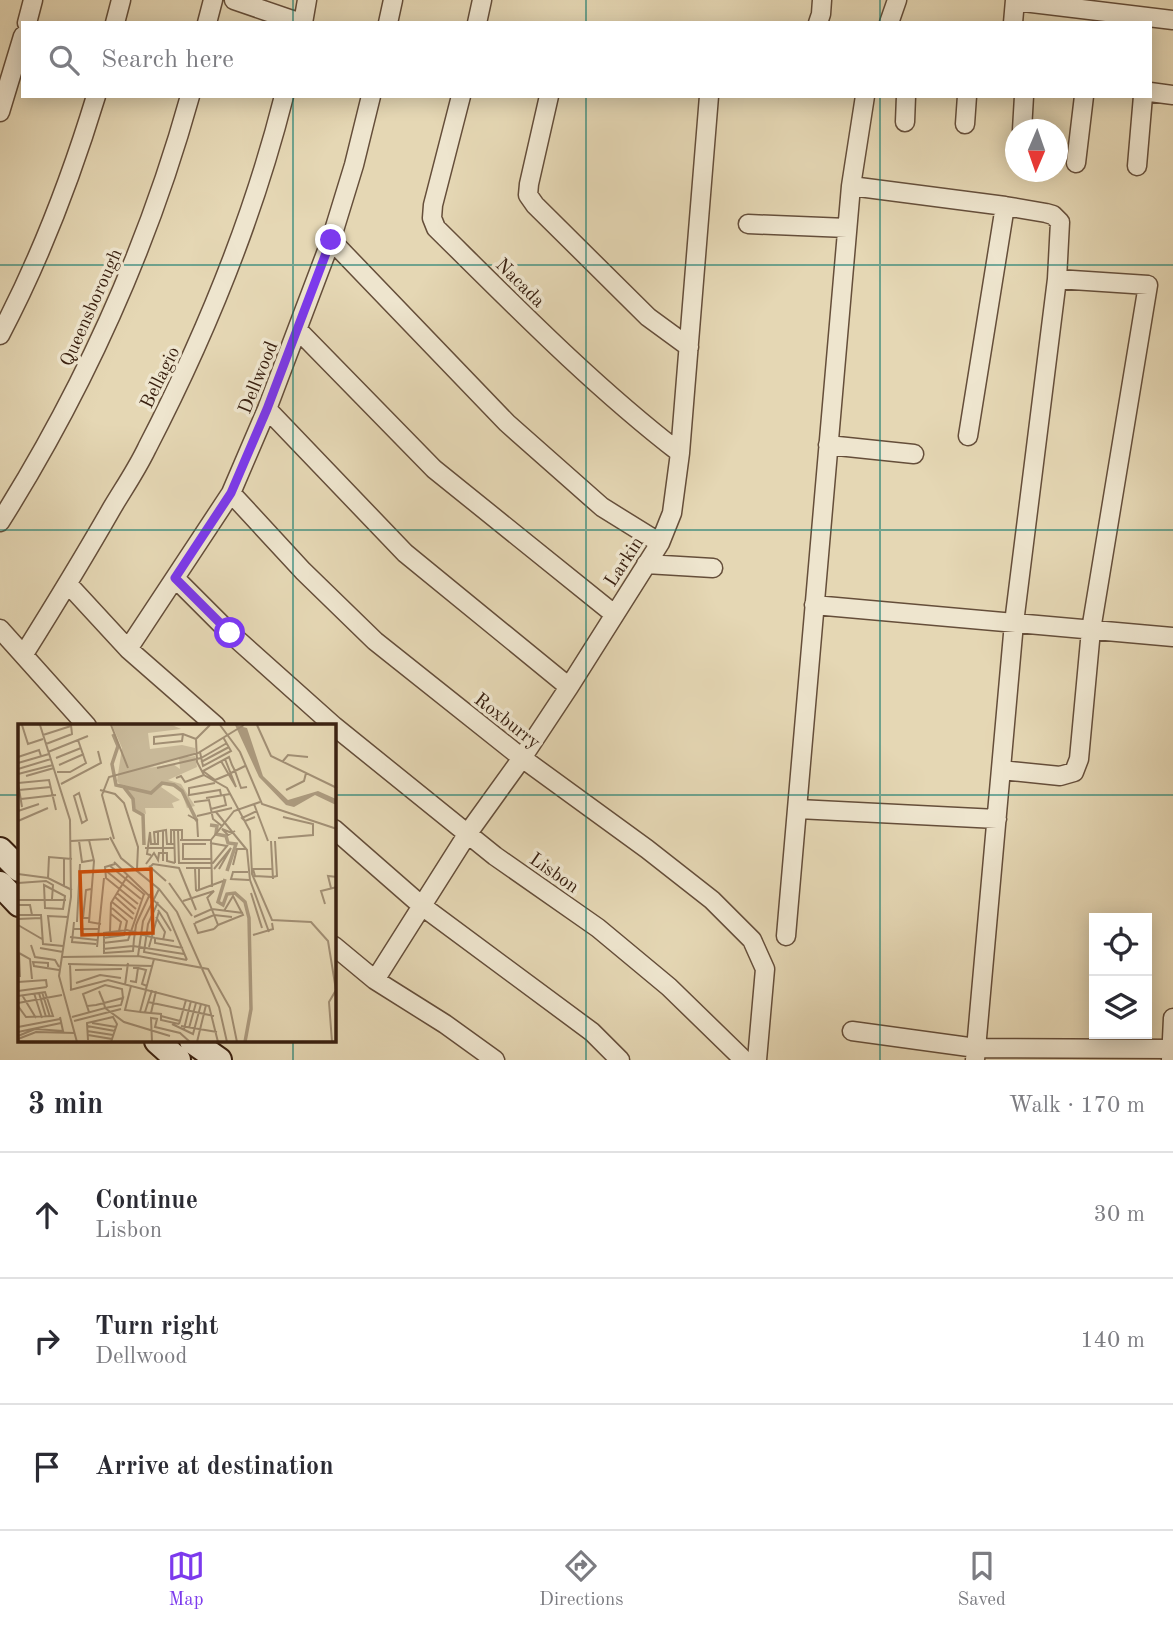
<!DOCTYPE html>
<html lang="en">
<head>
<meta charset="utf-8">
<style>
	:root { --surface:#fff; --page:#f2f2f3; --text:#2b2b33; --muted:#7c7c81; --line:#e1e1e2; --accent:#7c3aed }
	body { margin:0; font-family:"Old Standard TT",serif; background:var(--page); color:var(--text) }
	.controls { position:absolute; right:21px; bottom:21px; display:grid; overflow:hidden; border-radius:0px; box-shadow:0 4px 18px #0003 }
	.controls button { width:63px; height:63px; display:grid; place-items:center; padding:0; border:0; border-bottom:2px solid var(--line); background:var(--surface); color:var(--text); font:35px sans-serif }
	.compass { position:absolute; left:1005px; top:119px; width:63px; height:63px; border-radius:50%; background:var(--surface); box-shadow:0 4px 18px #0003; rotate:182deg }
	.stop { position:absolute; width:21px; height:21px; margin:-16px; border:5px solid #7c3aed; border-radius:50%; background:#fff }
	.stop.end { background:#7c3aed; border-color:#fff; box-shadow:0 2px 7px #0008 }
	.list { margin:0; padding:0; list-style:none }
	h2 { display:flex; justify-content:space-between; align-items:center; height:91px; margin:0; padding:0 28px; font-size:30px }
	h2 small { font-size:23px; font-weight:400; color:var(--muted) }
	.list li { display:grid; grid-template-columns:46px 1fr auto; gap:21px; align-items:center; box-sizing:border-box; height:126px; padding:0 28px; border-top:2px solid var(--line) }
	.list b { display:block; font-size:26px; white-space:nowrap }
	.list p { margin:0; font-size:23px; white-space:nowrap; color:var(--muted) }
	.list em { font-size:23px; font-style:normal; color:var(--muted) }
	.icon { flex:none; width:38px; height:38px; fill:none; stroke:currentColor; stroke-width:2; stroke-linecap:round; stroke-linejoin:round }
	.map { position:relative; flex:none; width:1173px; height:1060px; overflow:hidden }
	.search { position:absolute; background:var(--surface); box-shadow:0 4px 18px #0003; left:21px; right:21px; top:21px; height:77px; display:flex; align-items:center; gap:18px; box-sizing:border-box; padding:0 24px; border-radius:0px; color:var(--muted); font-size:26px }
	.sheet { height:469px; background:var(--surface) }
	nav { display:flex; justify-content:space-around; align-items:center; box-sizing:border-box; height:98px; border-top:2px solid var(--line); background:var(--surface); font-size:19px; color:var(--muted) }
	nav a { display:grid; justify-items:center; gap:4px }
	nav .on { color:var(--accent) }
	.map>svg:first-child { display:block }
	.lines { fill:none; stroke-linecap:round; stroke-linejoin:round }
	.street-casing { stroke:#654e3a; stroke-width:21 }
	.secondary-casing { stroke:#3a2111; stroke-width:28 }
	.street { stroke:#eee5ce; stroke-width:18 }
	.secondary { stroke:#eee5ce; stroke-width:24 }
	.route { stroke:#7c3aed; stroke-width:9 }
	.grid { fill:none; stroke:#0f766e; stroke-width:2; stroke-opacity:0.55 }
	.labels { text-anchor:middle; stroke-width:7; stroke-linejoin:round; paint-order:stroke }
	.street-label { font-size:19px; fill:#3a2111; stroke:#eee5ce }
	.inset-river { fill:none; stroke:#ab997d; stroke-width:3.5 }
	.inset-road { fill:none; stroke:#a18e73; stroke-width:2 }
	.view { fill:#ce510d; fill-opacity:0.15; stroke:#ce510d; stroke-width:3.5 }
	.inset-edge { fill:none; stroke:#3a2111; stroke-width:3.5 }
</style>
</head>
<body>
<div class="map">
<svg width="1173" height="1060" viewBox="0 0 1173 1060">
	<rect width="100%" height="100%" fill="#e5d7b4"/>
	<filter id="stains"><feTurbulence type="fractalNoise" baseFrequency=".00286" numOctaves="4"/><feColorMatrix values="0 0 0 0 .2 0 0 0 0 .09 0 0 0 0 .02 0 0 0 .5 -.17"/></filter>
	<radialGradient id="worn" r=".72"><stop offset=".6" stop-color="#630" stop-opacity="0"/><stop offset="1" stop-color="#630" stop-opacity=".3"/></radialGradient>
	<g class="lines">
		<!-- street casing -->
		<g class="street-casing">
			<path id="street" d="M234,0l67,23
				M1015,1l158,19
				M27,23l6,-23
				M115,23l6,-23
				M207,23l6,-23
				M303,23l4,-23
				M388,23l5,-23
				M477,23l5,-23
				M818,23l3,-9 1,-14
				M889,23l8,-23
				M1013,23l2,-23
				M1150,92l23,3
				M461,96l-28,109 -1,13 4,10c79,78 156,157 244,225
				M549,96l-20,88 -1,11 7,10 113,112 41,30
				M0,112l23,-76
				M905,122l1,-26
				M965,124l2,-28
				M1022,130l2,-34
				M1076,163l8,-67
				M1137,166l6,-70
				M851,186l154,20 41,7 7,2 7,7 -3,57 -43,344 -39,437
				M748,224l99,4
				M331,240l176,183 95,84 58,36
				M298,330l136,139 180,145
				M0,335c40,-76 71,-157 96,-239
				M267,409l138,144 164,134
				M968,436l37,-230
				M828,445l86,9
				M231,493l72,78 72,70 147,117 125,91 65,51 40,40 13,29 -8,91
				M0,522c83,-132 148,-275 190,-426
				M646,564l67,4
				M175,578l55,55 104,93
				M68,584l60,65 88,77
				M814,605l359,32
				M0,629l87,97
				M128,649l103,-156 36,-84 64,-169 23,-75 17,-69
				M24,654c30,-48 60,-97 88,-146 12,-20 25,-39 35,-60 58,-112 106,-229 137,-352
				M334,726l161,130 103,72 71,59 75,73
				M1001,770l59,6 14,-4 5,-13 12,-129 57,-345 -91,-6
				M798,809l199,10
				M334,829l88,77 170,126 28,28
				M786,936l65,-750 14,-90
				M334,946l41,34 70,44 50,36
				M375,980l93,-147 54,-75 47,-71 91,-144 12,-30 8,-60 29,-357
				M852,1031l124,17 195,1
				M1171,1060l2,-42"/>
		</g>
		<!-- secondary casing -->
		<g class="secondary-casing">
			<path id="secondary" d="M0,850l19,19
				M0,884l19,20
				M157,1041l21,19
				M192,1041l27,19"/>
		</g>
		<!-- street -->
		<use href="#street" class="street"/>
		<!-- secondary -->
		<use href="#secondary" class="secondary"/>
	</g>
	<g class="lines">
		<!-- route -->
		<path class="route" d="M230,633l-55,-55 56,-85 36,-84 64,-169"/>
	</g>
	<!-- grid -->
	<path class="grid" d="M293,0v23M586,0v23M880,0v23M293,96v630M586,96v964M880,96v964M0,265h1173M0,530h1173M0,795h19M334,795h839M293,1041v19"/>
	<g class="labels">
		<!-- street labels -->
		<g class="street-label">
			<text transform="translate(521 282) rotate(45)" y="7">Nacada</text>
			<text transform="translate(90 307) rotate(-66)" y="7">Queensborough</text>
			<text transform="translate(159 377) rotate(-64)" y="7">Bellagio</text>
			<text transform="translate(257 377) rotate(-68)" y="7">Dellwood</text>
			<text transform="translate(623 561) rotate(-57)" y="7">Larkin</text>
			<text transform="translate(508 720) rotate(38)" y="7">Roxburry</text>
			<text transform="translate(555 872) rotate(35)" y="7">Lisbon</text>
		</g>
	</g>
	<!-- overview -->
	<g transform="translate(18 724)">
		<rect width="318" height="318" fill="#e5d7b4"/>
		<path d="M94,1h60l9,4 -33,4 2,16 32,-4 13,3v5l-46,15 24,-4 7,5 -1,-11 16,-2 2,11 -29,13 13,4 14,22 -8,2 -6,-18 -16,-7 -4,4 19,13 -8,3 2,5h-29l1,6 -12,-4 -1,-11 -16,-18 5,-33z" fill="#c8b898"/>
		<path d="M217,1l12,3 16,48 25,24 30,-9 18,8v6l-21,-10 -21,12 -8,-2 -27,-28z" fill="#ab997d"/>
		<path class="inset-river" d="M95,10l5,12 -6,18 4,21 35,8 11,-10 12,2 8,6 15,30M105,62l10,13 1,11 9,5 1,30M192,101l7,1 -1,8 10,2 2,7 8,1 -9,27M207,155l-7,23 5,3 4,-11 8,-1 10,9 4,16 2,91 -6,33"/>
		<path class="inset-road" d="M4,1l6,19 15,-5M22,1l30,95 1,77 -12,79 18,66M93,1l17,43M192,1l-14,14 1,23 7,13 23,13 23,43 2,43 20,46 39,2 17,19 8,49 -7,12 3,40M202,1l20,27 22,52 75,25M239,1l14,31 66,32M165,10l-1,7 -28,3v-7l29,-3 13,5M25,11l28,-9M28,20l26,-10 -1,-9M30,28l40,-16M182,28l3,14 28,-15 -8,-14M0,33l21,-7 2,6M38,34l25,-10M203,37l15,26 -11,-28M265,37l5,-6 20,2M183,38l28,-15M0,39l31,-9M41,41l25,-11M227,42l-18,9 -12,5 -12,-9 26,-14 3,8 3,6 6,17 6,-1M139,44l44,-10 26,-15M0,45l33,-10M39,48h13l16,-9 -8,-23M0,50l35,-9M8,52l28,-8M158,54l5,-2 4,6 19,-7M0,59l31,-3 7,30M0,59l4,24M197,59l-26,5v7l31,-5 1,5M43,60l40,-21 -3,-12M1,66l32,-3M82,66l15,4 9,9 14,44 -1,22M268,66l18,-9 2,-8M61,69l8,27 -5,3 -8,-27zM188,74l24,-4M3,75l35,-4M176,78l15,-2 4,19 9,7M236,80l14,37M193,85l15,-4 -2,-9M0,87l21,-7M198,88l31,38 3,30 19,52M170,91l9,5 1,17M179,92l35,-8M237,93l-10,4 -3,-3 15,-7M0,97l30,-13M145,106v31M156,106l1,33M160,106l1,34M132,108l1,12h7v-13M132,108l-3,22 4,1M214,109l-10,-4 6,6 7,-4M92,113l11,21 38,31 18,23 42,95 8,35M260,114l35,-3v-11l-30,-7M96,115l-12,-44 7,-18 89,-24 46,-28M71,116l5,21 -5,61 12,2M162,116h31M53,117l38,-2M61,117l3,21 12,-2M253,117l2,38M137,120l-1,-12 12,-2 1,14h8M153,120v-14h11v10M164,120h24M165,120v15h28M127,124h29M46,134v28M96,138l53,51 20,47M161,139h34l14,-17 -17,-3M97,140l-10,3 1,11 32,26M128,140l8,-11 4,7 1,-7h8v8l8,2M91,141l36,30M215,141l4,-16h9M131,142l17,15M132,143l3,-3 26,4 17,42M168,144h25M177,144l1,23M181,144v23M196,145l17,-21 -12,21M254,145h-19l2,7 18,1M87,146l36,29M230,148h-15l-2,7 18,1M0,150l30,4 24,12M255,153l4,-1 -2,-35M30,154l1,-21 23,2M0,159l28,-2 7,4 -1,14M151,159l23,33M26,161l21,11 -2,13 -18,-1zM194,163l-1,-47 23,-29 26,-9M313,164l-3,-12 9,1M178,167l27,-10M99,169l19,16M233,169l11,35M132,170l-12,26 -2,5 -2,14 -1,12 -29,2v-20l23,-3 3,1 5,1 5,2 15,4 19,3M97,173l19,17M189,173l11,28 -4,4M0,176h48M165,177l31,-10 -7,7M94,178l21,17M140,178l-10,22 -4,28 43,8M307,180l-4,-13 16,-4M0,181h12l2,10M140,186l13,21M93,190l10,8 -2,9M0,191h23l2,29 20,2M138,193l9,15 -2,8M176,193l18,-8 31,4M71,194h-6l3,-28 5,-1M0,195l23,-1M56,198l-2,20 24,2M59,198l3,-58M176,199l4,10 16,-4M177,199l19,-8 18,2M0,201l24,14M200,201l25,-10 -10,-19 -9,15M55,205h25M92,208l1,-29 17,-28M235,211l20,-6 -1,-6M52,213l27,3M85,214l21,-3 3,-14 -15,-13M137,214v5l28,5M33,218l-3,-26 20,1M85,219l25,-3 16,-46M13,221l4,12 20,3 4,7M79,223l7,-69M131,223l10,-36M22,224l23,4M85,225l30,-3 51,8M1,229l11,6 2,20M1,229l1,24M120,232l5,-35 16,-32M44,233l76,-1 70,13 22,39 7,34M50,240l85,2M52,240l1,25M30,243v-4l-15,-1 1,4 25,4M120,244l8,2 -4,14 5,2M57,246l47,-1M112,257l6,1 2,-14h-5M0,258l28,-2 1,7M58,259l24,-8 21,3M107,261l3,-22M113,262l-6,24 15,2 6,-22M128,265l8,-30M52,266l38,-10 101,26 9,36M0,267l29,-4M24,268l8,25M16,269l8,25M21,269l7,24M4,271l14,23M0,272l27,-4 8,24 -27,1 -8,-11M130,278l66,14M0,279l44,-8M69,282l-4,-12 22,-9 17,4 1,9M71,288l-2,-6 9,-1 8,-2 19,-5 -2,7 -16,3 -1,-5 -5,-12M122,288l21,2v6l18,4M127,288l7,-22M133,289l5,-22M143,292l19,5 -1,3M54,293l33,-9 19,14 46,14M139,295l-2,8 25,6 10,9M56,297l47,-12M162,297l6,-21M74,299l24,4M154,300l21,10 8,-30M69,302l28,5M163,302l36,6M0,303l42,-8M171,304l7,-25M166,305l7,-28M69,307l26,4M0,308l43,-9M70,311l24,4M0,312l17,-7 28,2 -3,-14M0,315l18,-7 39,1M70,316l-1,-17 26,-6 4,7 -6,18M134,318l-1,-24 7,1M179,318l9,-37"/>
		<path class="view" d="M133,145l2,64 -71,2 -2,-63z"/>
		<rect width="318" height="318" class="inset-edge"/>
	</g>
	<rect width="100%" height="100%" filter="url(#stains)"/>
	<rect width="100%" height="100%" fill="url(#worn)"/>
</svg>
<div class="controls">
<button><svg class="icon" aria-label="locate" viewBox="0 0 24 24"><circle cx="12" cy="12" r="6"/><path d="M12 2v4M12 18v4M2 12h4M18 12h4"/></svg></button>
<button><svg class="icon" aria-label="layers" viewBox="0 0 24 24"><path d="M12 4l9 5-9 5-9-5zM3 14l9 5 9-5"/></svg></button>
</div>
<svg class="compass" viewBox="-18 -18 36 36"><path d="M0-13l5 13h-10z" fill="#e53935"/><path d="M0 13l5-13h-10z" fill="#7c7c81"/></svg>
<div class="stop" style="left:230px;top:633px"></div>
<div class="stop end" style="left:331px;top:240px"></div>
<div class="search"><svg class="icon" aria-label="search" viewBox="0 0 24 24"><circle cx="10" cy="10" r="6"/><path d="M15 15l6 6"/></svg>Search here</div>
</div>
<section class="sheet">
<h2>3 min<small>Walk · 170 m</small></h2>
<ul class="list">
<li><svg class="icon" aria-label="ahead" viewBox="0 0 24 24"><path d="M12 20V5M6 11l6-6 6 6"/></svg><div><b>Continue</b><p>Lisbon</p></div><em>30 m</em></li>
<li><svg class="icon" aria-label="right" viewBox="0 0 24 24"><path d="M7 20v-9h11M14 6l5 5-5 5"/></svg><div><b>Turn right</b><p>Dellwood</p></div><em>140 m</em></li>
<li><svg class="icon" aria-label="arrive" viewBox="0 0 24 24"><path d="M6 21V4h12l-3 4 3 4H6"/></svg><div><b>Arrive at destination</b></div></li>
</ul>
</section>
<nav>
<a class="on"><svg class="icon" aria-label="map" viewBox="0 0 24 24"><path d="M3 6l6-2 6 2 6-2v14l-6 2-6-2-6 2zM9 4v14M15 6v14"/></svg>Map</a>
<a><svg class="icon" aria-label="directions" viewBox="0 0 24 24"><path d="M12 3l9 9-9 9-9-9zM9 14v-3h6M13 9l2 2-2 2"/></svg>Directions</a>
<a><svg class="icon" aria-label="saved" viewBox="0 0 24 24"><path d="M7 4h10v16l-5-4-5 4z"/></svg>Saved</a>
</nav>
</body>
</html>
